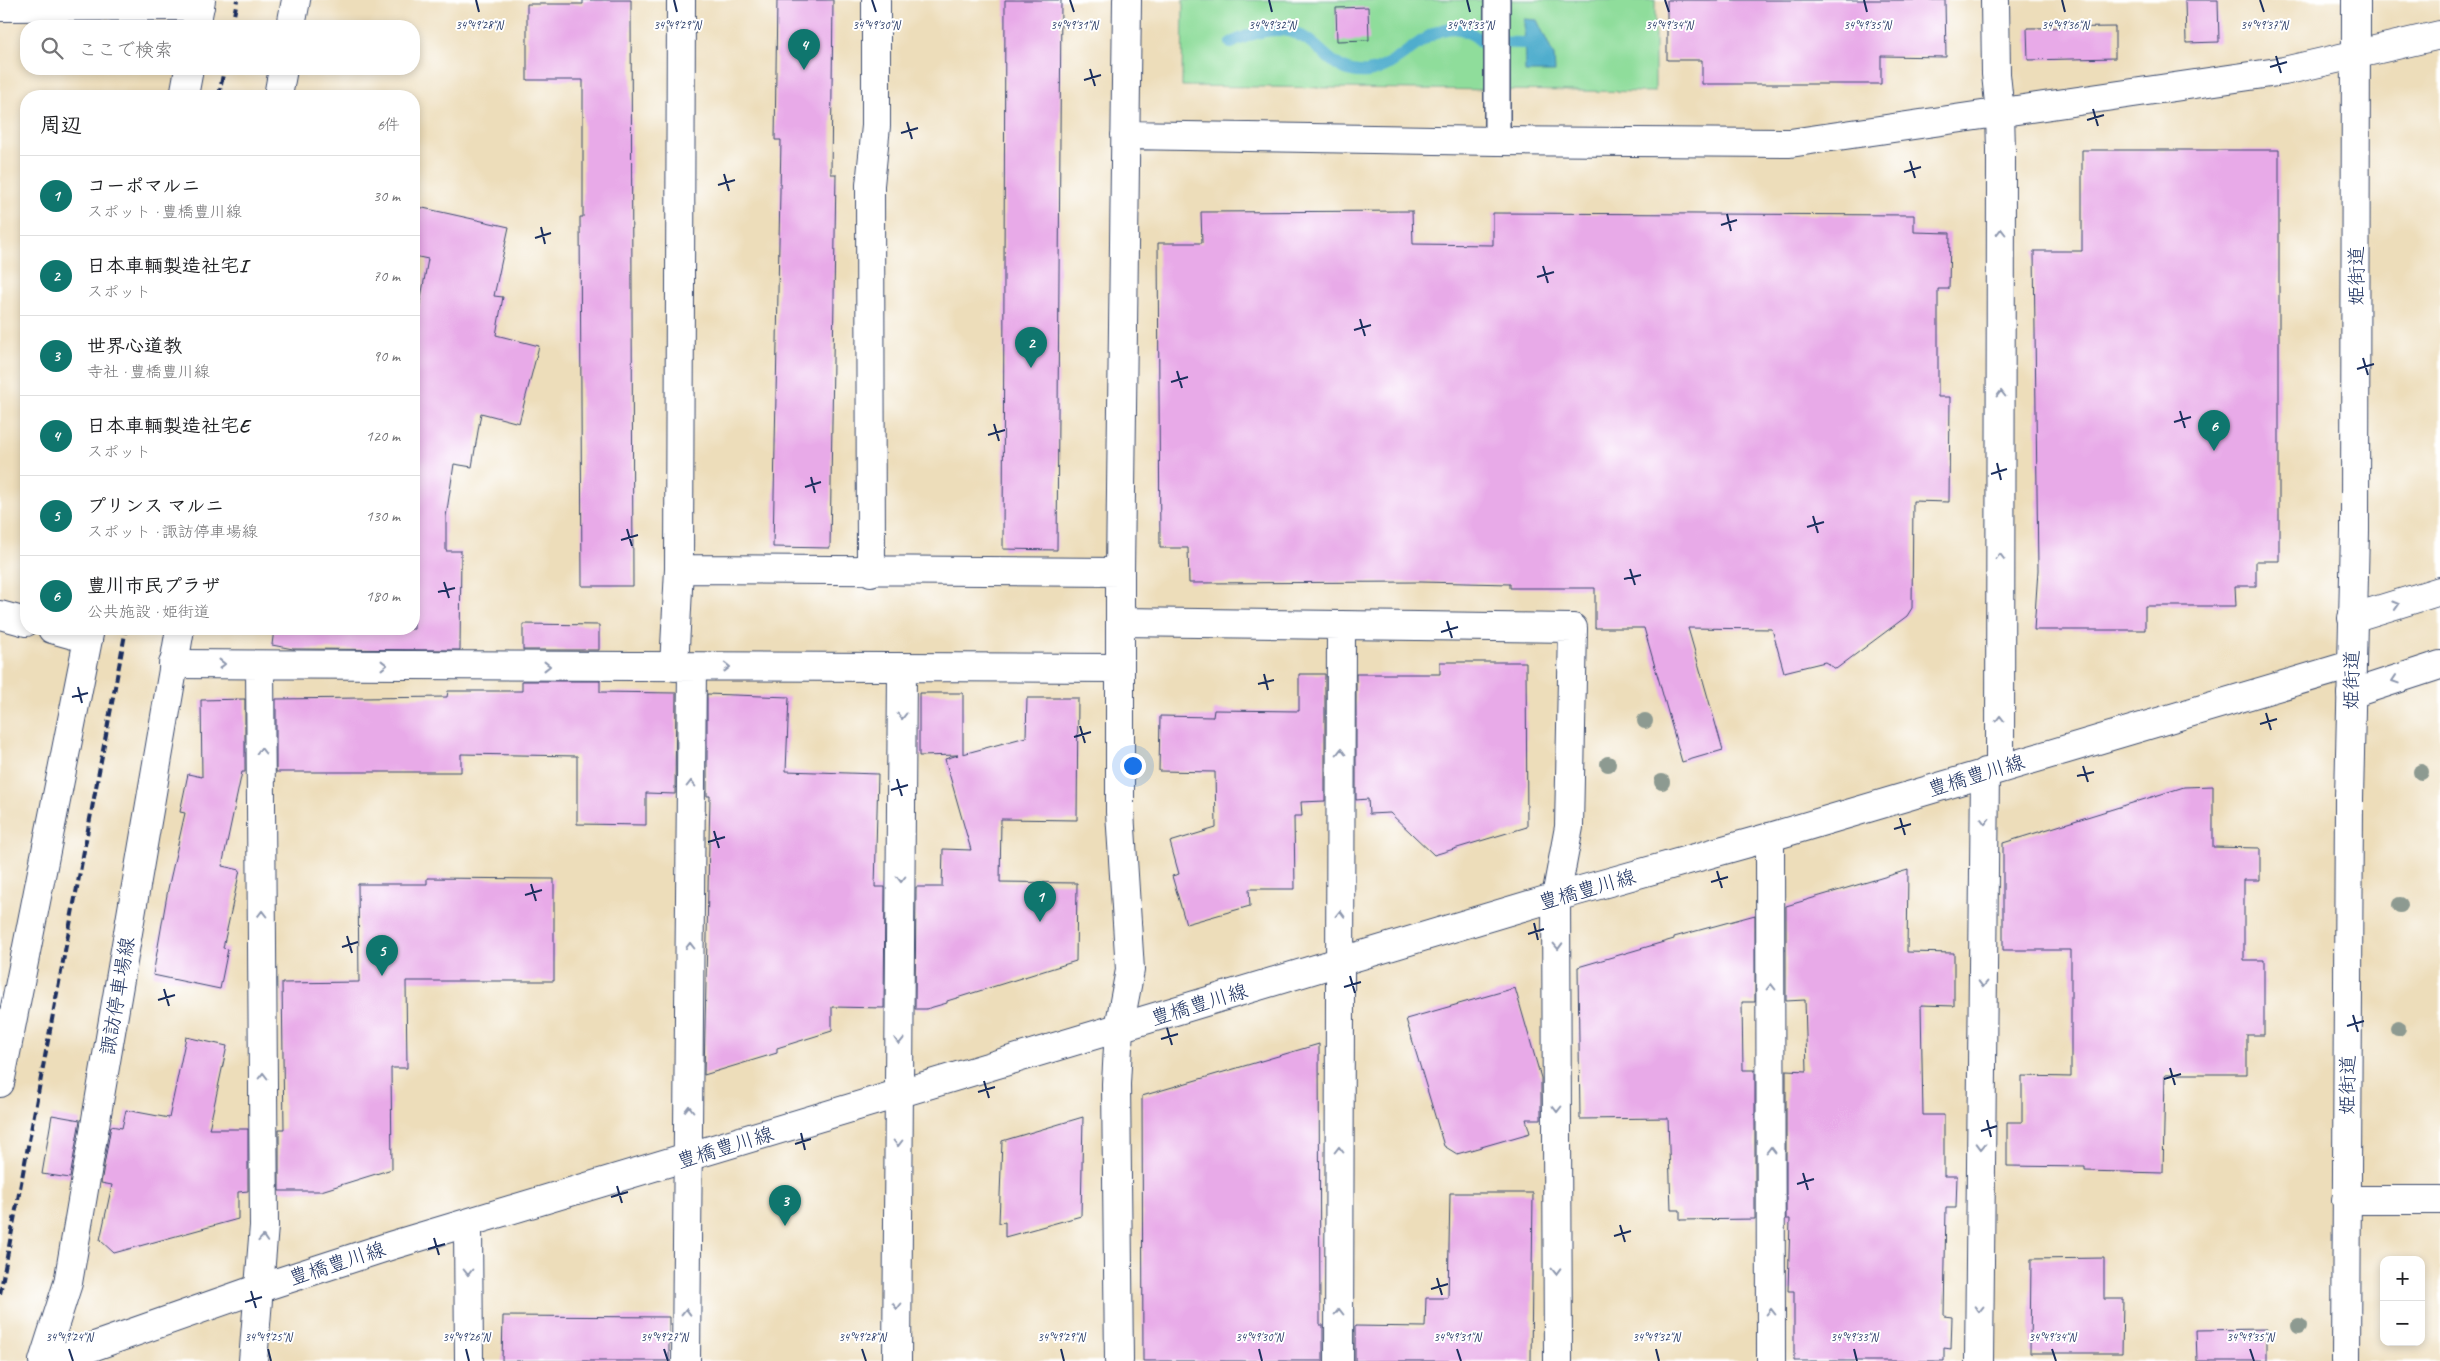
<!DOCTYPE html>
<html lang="ja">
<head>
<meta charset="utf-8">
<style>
	:root { --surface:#fff; --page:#f2f2f2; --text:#202124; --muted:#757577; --line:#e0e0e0; --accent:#0f766e }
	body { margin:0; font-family:Caveat,"Klee One",sans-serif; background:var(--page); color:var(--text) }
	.controls { position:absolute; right:15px; bottom:15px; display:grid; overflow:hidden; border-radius:10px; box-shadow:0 2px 8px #0003 }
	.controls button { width:45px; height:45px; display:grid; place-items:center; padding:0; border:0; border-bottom:1px solid var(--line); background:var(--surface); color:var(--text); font:25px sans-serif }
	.you { position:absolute; left:1132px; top:765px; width:18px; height:18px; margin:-12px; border:4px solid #fff; border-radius:50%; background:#1a73e8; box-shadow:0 0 0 8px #1a73e833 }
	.badge { display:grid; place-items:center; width:32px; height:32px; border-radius:50%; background:var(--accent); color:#fff; font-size:16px; font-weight:700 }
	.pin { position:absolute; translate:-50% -41px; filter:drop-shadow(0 1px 2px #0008) }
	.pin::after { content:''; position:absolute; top:26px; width:18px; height:15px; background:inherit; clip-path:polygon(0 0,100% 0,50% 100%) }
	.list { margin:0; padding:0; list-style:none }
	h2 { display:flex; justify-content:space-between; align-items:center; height:65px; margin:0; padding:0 20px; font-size:21px }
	h2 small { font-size:16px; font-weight:400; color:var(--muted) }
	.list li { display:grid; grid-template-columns:32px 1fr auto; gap:15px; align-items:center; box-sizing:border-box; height:80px; padding:0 20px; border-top:1px solid var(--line) }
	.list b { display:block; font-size:19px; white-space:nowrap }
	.list p { margin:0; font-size:16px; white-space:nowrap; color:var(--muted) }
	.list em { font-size:16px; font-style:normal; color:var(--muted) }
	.icon { flex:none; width:28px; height:28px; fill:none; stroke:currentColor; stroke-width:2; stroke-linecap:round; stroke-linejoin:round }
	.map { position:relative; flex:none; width:2440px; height:1361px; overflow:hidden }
	.search { position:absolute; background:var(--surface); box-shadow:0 2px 8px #0003; left:20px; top:20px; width:400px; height:55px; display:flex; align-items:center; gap:12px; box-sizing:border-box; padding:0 18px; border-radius:20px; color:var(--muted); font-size:19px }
	.panel { position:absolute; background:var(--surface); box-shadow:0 2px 8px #0003; left:20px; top:90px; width:400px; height:545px; border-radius:20px }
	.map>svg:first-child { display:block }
	.green { fill:#8fdd9b; stroke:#55867c }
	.water { fill:#4fadcd; stroke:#356e96 }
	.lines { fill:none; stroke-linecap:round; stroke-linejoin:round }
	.stream { stroke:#4fadcd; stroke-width:12 }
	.building { fill:#e8aae8 }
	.service-casing { stroke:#3a496c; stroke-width:28 }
	.minor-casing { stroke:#3a496c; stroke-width:30 }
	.secondary-casing { stroke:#3a496c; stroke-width:30 }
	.primary-casing { stroke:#3a496c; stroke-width:30 }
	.service { stroke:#fff; stroke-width:25 }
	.minor { stroke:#fff; stroke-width:28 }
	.secondary { stroke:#fff; stroke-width:28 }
	.primary { stroke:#fff; stroke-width:28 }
	.rail { stroke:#1b2f5e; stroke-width:4; stroke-dasharray:8 4; stroke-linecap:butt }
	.tree { fill:#8d9a91 }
	.oneway { stroke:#8d97ae }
	.ticks { fill:none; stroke:#1b2f5e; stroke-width:2 }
	.labels { text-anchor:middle; stroke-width:4; stroke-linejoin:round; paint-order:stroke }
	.street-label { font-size:20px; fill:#1b2f5e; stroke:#fff }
	.ticks-label { font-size:12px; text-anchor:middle; fill:#1b2f5e; stroke:#fff; stroke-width:4; stroke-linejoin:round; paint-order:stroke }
</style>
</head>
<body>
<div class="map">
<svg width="2440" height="1361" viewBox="0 0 2440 1361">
	<rect width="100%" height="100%" fill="#fff"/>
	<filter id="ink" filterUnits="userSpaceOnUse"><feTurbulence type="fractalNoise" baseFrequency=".02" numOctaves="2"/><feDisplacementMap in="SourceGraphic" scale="10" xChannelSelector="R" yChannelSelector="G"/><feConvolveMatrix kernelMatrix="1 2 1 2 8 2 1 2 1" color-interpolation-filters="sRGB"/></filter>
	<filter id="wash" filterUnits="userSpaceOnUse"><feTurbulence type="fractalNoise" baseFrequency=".0096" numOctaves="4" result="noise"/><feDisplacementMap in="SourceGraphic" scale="20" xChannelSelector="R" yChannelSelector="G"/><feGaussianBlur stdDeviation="1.12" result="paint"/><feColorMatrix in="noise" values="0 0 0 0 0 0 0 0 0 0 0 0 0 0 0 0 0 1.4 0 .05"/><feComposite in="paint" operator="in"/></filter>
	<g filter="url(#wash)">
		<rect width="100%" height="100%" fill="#edddba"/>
		<!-- green -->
		<path class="green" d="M1183,0h472v92l-473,-6z"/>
		<!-- water -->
		<path class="water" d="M1524,19l13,1 17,36 1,16h-30z"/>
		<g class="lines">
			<!-- stream -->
			<path class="stream" d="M1231,43c88,-43 83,34 136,29 42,-5 72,-72 115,-30l42,1"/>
		</g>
		<g id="blocks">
			<!-- building -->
			<path class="building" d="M583,0h48l2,586h-51l-2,-369h3v-137h-56v-76h56z
				M777,0h56l-2,174h5l-6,374 -57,-1 8,-407h-6z
				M1005,0h56l-4,550 -54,-1z
				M1667,0h278l1,57 -65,-1v28h-179v-24h-35z
				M2185,0h33l1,42 -33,1z
				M1368,7l1,33 -32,1 -1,-33z
				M2115,27v31l-87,2 -1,-32z
				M2082,150h197v411h-23v25h-21l1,20h-91v24h-111l4,-60 -4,-319h48z
				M414,206l95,21 -15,69 9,1 -7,38 43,11 -20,77 -38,-10 -9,54 -18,-3 -8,53v34h15l-1,99 -167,-1 -21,-4 2,-16h140v-293l14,-77 -14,-3z
				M1412,211l1,33 80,1v-32l421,2v17l36,1 -1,56h-11v108h12l-1,105 -36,-1 -1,107 -5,8 -71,53 -11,-7 -41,10 -12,-43 -84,-1 35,122 -41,12 -38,-134h-49v-40h-85v-4l-89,-2 -232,1 -1,-35h-28l-2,-305h44l-1,-31z
				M523,624l76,1v25h-76z
				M1440,662h86l1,165 -93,28 -44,-42 -21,1 -1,-15 -12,1v-126h84z
				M1299,674h26v127l-24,1 1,14h-8l1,73h-46l1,17 -64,18 -14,-48 7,-2 -9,-32 46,-14 -1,-56 -56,-1 1,-55 53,1 1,-7 85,1z
				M522,681h78v11l76,1 -1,101 -29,-1v32l-69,-1v-68l-116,-2v18h-185v-73l171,-2 1,-6h74z
				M919,693h44v61l63,-17 1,-39h51l-1,122 -76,-1 -1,63 77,1 -1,78 -129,40v2l-21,6h-11l1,-122h26l1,-38 28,1 -26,-91 13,-4 -39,1z
				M707,694l82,3 -3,74 92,3 -3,113h10l-1,121 -52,-1v24l-55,17v5l-73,22 6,-279h-3z
				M245,699v73h-3l-20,94 18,4 -17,78 5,1 -8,40 -67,-14 15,-86 17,-76 -5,-1 8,-38 14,3 -1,-77z
				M2213,786v61l47,1v32h-16v80h20v75h-17v39h-82l-2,99 -78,-2v-4l-78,-1v-44h15v-46l49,1v-127h-68v-107l181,-56z
				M1908,870l-1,82 47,1v53l-33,-1 2,110h21v61h13l-1,32h-10l-2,108 8,1 -1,32 -7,-1v13h-150v-70h-6l2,-72h-4v-149l21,1 -2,-71 -19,1v-95z
				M427,878l127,1v102h-148l1,87h-16l1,101 -71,22h-42v-62h5l-2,-146 77,-1 -1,-98h69z
				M1755,915v87h-13l1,68h12v149l-75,1v-10h-9l-3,-92 -88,1 -2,-152 96,-28v-2z
				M1515,988l26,90v41h-15l4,14 -73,21 -13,-8 -38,-127z
				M186,1037l41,9 -18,83h39v62l-10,1v27l-124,34 -14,-13 12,-55 -11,-2 10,-57 11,2 4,-18 43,8z
				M1319,1044l1,281h3v36h-180l-1,-265z
				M52,1115l28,5 -10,58 -28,-4z
				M1083,1117l-2,99 -76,21v-15l-6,1 3,-82z
				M1450,1193h83l-2,168h-176v-35l70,1 1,-29h22z
				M2104,1258v41h19l-1,54h-92l1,-94z
				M503,1316l166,1v44h-167z
				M2267,1329v32h-70l-1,-31z"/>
		</g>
	</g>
	<g filter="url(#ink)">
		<use href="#blocks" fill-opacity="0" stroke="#3a496c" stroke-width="1"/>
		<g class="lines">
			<!-- service casing -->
			<g class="service-casing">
				<path id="service" d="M1497,0v141"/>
			</g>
			<!-- minor casing -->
			<g class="minor-casing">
				<path id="minor" d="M1995,0l1,74 4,39 1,37 -1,618
					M0,7l200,-1
					M1125,135l372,6 293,2 494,-72 156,-36
					M679,569l441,3
					M871,572l-1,-387 6,-59v-126
					M0,615l26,7
					M1120,622l453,6 -4,199 -13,70 2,464
					M52,629l36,10
					M173,664l947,4
					M674,667l5,-98 2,-569
					M1770,837l1,524
					M2346,1200h94
					M468,1224l1,137
					M253,1361l11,-135 -4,-561
					M686,1361l6,-694
					M897,1361l5,-693
					M1119,1361l-3,-277 3,-56 11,-58 -10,-158v-240l7,-572
					M1339,1361l2,-736
					M1979,1361l6,-589"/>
			</g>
			<!-- secondary casing -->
			<g class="secondary-casing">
				<path id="secondary" d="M196,26l5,-26
					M291,26l5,-26
					M184,96l5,-27
					M278,96l5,-27
					M2352,618l88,-27
					M2351,694l89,-29
					M0,1083l90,-454
					M43,1361l25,-78 112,-654
					M52,1361l208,-73 133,-43 1163,-348 214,-60 581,-172"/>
			</g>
			<!-- primary casing -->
			<g class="primary-casing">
				<path id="primary" d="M2346,1361l3,-562 6,-268 1,-531"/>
			</g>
			<!-- service -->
			<use href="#service" class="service"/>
			<!-- minor -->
			<use href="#minor" class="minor"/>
			<!-- secondary -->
			<use href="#secondary" class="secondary"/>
			<!-- primary -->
			<use href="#primary" class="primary"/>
			<!-- rail -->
			<path class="rail" d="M232,26l5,-26
				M219,96l5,-27
				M0,1294l126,-665"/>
		</g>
		<!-- trees -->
		<g class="tree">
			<circle cx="1645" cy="721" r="8"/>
			<circle cx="1608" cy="764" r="8"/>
			<circle cx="2421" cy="772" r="8"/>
			<circle cx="1662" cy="782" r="8"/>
			<circle cx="2400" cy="905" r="8"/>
			<circle cx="2398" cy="1028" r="8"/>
			<circle cx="2299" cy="1326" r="8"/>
		</g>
		<!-- one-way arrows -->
		<defs><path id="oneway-chevron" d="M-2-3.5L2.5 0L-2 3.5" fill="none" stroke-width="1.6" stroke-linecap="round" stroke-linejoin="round" transform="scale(1.25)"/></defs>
		<g class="oneway">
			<use href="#oneway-chevron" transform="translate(2001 232) rotate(-90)"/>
			<use href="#oneway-chevron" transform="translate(2001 394) rotate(-90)"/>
			<use href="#oneway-chevron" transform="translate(2000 557) rotate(-90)"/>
			<use href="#oneway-chevron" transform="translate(2396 605) rotate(-17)"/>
			<use href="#oneway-chevron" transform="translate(222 664)"/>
			<use href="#oneway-chevron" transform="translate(384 665)"/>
			<use href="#oneway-chevron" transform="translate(547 666)"/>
			<use href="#oneway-chevron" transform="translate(727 667)"/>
			<use href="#oneway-chevron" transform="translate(2395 680) rotate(162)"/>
			<use href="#oneway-chevron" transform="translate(902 716) rotate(90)"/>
			<use href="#oneway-chevron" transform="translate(2000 719) rotate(-90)"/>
			<use href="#oneway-chevron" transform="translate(261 751) rotate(-90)"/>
			<use href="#oneway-chevron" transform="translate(1341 752) rotate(-90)"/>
			<use href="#oneway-chevron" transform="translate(691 784) rotate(-90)"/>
			<use href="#oneway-chevron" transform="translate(1985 821) rotate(90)"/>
			<use href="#oneway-chevron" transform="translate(901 879) rotate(90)"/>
			<use href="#oneway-chevron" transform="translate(262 914) rotate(-90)"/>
			<use href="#oneway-chevron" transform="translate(1340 914) rotate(-89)"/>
			<use href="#oneway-chevron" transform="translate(690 946) rotate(-90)"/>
			<use href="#oneway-chevron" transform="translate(1558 946) rotate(88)"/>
			<use href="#oneway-chevron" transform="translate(1983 984) rotate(91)"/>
			<use href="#oneway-chevron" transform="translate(1771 987) rotate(-90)"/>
			<use href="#oneway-chevron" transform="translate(899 1041) rotate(91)"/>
			<use href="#oneway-chevron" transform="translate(263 1076) rotate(-90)"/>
			<use href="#oneway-chevron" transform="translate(689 1109) rotate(-90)"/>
			<use href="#oneway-chevron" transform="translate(1557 1109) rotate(90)"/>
			<use href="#oneway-chevron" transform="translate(898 1143) rotate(90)"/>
			<use href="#oneway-chevron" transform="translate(1981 1146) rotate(91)"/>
			<use href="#oneway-chevron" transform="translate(1339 1150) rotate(-90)"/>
			<use href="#oneway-chevron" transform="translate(1771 1150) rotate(-90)"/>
			<use href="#oneway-chevron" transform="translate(263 1239) rotate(-86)"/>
			<use href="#oneway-chevron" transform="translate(1556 1271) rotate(89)"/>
			<use href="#oneway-chevron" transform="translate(468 1272) rotate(90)"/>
			<use href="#oneway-chevron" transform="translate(897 1306) rotate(90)"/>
			<use href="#oneway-chevron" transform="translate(1979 1309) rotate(91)"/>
			<use href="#oneway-chevron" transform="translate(686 1312) rotate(-89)"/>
			<use href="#oneway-chevron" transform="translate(1339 1312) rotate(-90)"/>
			<use href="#oneway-chevron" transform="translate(1771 1312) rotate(-90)"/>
		</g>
	</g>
	<!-- ticks -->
	<path class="ticks" d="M476,0l3,12M674,0l3,12M872,0l4,12M1070,0l4,12M1269,0l3,12M1467,0l3,12M1665,0l4,12M1864,0l3,12M2062,0l3,12M2260,0l4,12M2276,56l5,17M2270,67l17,-5M1090,69l5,17M1084,80l17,-5M2093,109l5,17M2087,120l17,-5M907,122l5,17M901,133l17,-5M1910,161l5,17M1904,172l17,-5M724,174l5,17M718,185l17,-5M1727,214l4,17M1721,225l16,-5M541,227l4,17M535,238l16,-5M1543,266l5,17M1537,277l17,-5M1360,319l5,17M1354,330l17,-5M2363,358l5,17M2357,369l17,-5M1177,371l5,17M1171,382l17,-5M2180,411l5,17M2174,422l17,-5M994,424l5,17M988,435l17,-5M1997,463l4,17M1991,474l16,-5M811,477l4,16M805,487l16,-5M1813,516l5,17M1807,527l17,-5M627,529l5,17M621,540l17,-5M1630,569l5,16M1624,579l17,-4M444,582l5,16M438,592l17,-4M1447,621l5,17M1441,632l17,-5M1264,674l4,16M1258,684l16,-4M78,687l4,16M72,697l16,-4M2266,713l5,17M2260,724l17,-5M1080,726l5,17M1074,737l17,-5M2083,766l5,16M2077,776l17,-4M897,779l5,17M891,790l17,-5M1900,818l5,17M1894,829l17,-5M714,831l5,17M708,842l17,-5M1717,871l5,17M1711,882l17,-5M531,884l5,17M525,895l17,-5M1534,923l4,17M1528,934l16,-5M347,936l5,17M342,947l16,-5M1350,976l5,17M1344,987l17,-5M164,989l5,17M158,1000l17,-5M2353,1015l5,17M2347,1026l17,-5M1167,1028l5,17M1161,1039l17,-5M2170,1068l5,17M2164,1079l17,-5M984,1081l5,17M978,1092l17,-5M1987,1120l4,17M1981,1131l16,-5M801,1133l4,17M795,1144l16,-5M1803,1173l5,17M1797,1184l17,-5M617,1186l5,17M611,1197l17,-5M1620,1225l5,17M1614,1236l17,-5M434,1238l5,17M428,1249l17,-5M1437,1278l5,17M1431,1289l17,-5M251,1291l5,17M245,1302l17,-5M69,1349l4,12M268,1349l3,12M466,1349l3,12M664,1349l4,12M862,1349l4,12M1061,1349l3,12M1259,1349l3,12M1457,1349l4,12M1656,1349l3,12M1854,1349l3,12M2052,1349l4,12M2250,1349l4,12"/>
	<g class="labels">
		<!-- street labels -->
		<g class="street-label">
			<text transform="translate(2356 276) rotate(-90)" y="7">姫街道</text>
			<text transform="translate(2351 680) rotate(-89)" y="7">姫街道</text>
			<text transform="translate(1976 775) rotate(-17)" y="7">豊橋豊川線</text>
			<text transform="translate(1587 889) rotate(-16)" y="7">豊橋豊川線</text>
			<text transform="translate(117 996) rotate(-80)" y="7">諏訪停車場線</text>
			<text transform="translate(1199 1004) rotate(-17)" y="7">豊橋豊川線</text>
			<text transform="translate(2347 1085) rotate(-89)" y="7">姫街道</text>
			<text transform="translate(725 1147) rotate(-17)" y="7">豊橋豊川線</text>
			<text transform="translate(337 1263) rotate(-18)" y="7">豊橋豊川線</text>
		</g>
	</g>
	<g class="ticks-label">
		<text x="479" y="29">34°49'28"N</text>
		<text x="677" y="29">34°49'29"N</text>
		<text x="876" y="29">34°49'30"N</text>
		<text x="1074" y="29">34°49'31"N</text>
		<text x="1272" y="29">34°49'32"N</text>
		<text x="1470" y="29">34°49'33"N</text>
		<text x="1669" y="29">34°49'34"N</text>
		<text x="1867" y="29">34°49'35"N</text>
		<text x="2065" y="29">34°49'36"N</text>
		<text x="2264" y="29">34°49'37"N</text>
		<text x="69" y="1341">34°49'24"N</text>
		<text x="268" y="1341">34°49'25"N</text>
		<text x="466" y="1341">34°49'26"N</text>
		<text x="664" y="1341">34°49'27"N</text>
		<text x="862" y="1341">34°49'28"N</text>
		<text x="1061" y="1341">34°49'29"N</text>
		<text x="1259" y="1341">34°49'30"N</text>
		<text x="1457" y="1341">34°49'31"N</text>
		<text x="1656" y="1341">34°49'32"N</text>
		<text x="1854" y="1341">34°49'33"N</text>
		<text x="2052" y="1341">34°49'34"N</text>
		<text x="2250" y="1341">34°49'35"N</text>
	</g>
</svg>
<div class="controls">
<button>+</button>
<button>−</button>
</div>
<div class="you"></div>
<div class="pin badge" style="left:1040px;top:922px">1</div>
<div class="pin badge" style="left:1031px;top:368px">2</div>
<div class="pin badge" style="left:785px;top:1226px">3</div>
<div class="pin badge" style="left:804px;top:70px">4</div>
<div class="pin badge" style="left:382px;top:976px">5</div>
<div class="pin badge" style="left:2214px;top:451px">6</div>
<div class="search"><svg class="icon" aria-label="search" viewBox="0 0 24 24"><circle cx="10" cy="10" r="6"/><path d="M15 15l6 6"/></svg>ここで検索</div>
<section class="panel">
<h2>周辺<small>6件</small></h2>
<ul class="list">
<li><span class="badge">1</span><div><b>コーポマルニ</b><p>スポット · 豊橋豊川線</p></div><em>30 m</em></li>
<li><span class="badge">2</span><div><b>日本車輌製造社宅I</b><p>スポット</p></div><em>70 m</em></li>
<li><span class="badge">3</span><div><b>世界心道教</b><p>寺社 · 豊橋豊川線</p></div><em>90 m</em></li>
<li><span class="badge">4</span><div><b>日本車輌製造社宅E</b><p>スポット</p></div><em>120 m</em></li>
<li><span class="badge">5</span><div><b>プリンス マルニ</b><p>スポット · 諏訪停車場線</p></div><em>130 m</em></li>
<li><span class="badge">6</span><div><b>豊川市民プラザ</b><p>公共施設 · 姫街道</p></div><em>180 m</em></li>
</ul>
</section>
</div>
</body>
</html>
